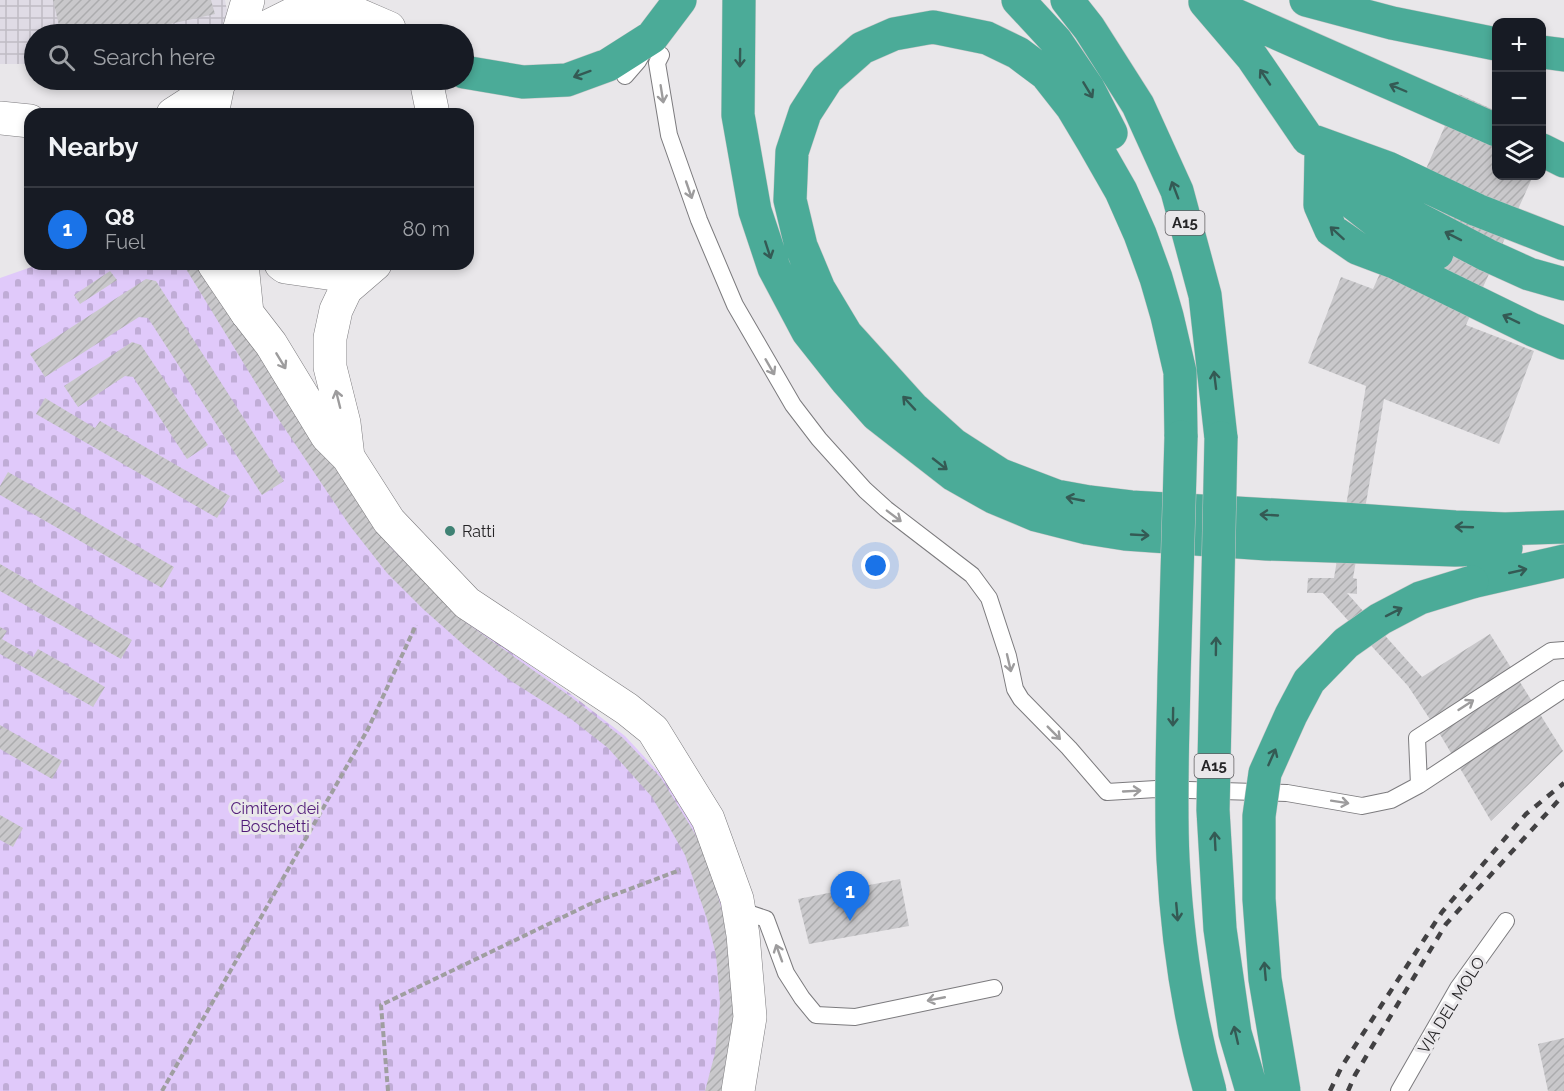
<!DOCTYPE html>
<html lang="en">
<head>
<meta charset="utf-8">
<style>
	:root { --surface:#171b24; --page:#20242c; --text:#f1f3f6; --muted:#9ea1a6; --line:#363941; --accent:#1a73e8 }
	body { margin:0; font-family:Raleway,sans-serif; background:var(--page); color:var(--text) }
	.controls { position:absolute; right:18px; top:18px; display:grid; overflow:hidden; border-radius:12px; box-shadow:0 3px 9px #0003 }
	.controls button { width:54px; height:54px; display:grid; place-items:center; padding:0; border:0; border-bottom:2px solid var(--line); background:var(--surface); color:var(--text); font:30px sans-serif }
	.you { position:absolute; left:876px; top:566px; width:21px; height:21px; margin:-15px; border:4px solid #fff; border-radius:50%; background:#1a73e8; box-shadow:0 0 0 9px #1a73e833 }
	.badge { display:grid; place-items:center; width:39px; height:39px; border-radius:50%; background:var(--accent); color:#fff; font-size:20px; font-weight:700 }
	.pin { position:absolute; translate:-50% -50px; filter:drop-shadow(0 2px 3px #0008) }
	.pin::after { content:''; position:absolute; top:32px; width:21px; height:18px; background:inherit; clip-path:polygon(0 0,100% 0,50% 100%) }
	.list { margin:0; padding:0; list-style:none }
	h2 { display:flex; justify-content:space-between; align-items:center; height:78px; margin:0; padding:0 24px; font-size:26px }
	h2 small { font-size:20px; font-weight:400; color:var(--muted) }
	.list li { display:grid; grid-template-columns:39px 1fr auto; gap:18px; align-items:center; box-sizing:border-box; height:84px; padding:0 24px; border-top:2px solid var(--line) }
	.list b { display:block; font-size:22px; white-space:nowrap }
	.list p { margin:0; font-size:20px; white-space:nowrap; color:var(--muted) }
	.list em { font-size:20px; font-style:normal; color:var(--muted) }
	.icon { flex:none; width:33px; height:33px; fill:none; stroke:currentColor; stroke-width:2; stroke-linecap:round; stroke-linejoin:round }
	.map { position:relative; flex:none; width:1564px; height:1091px; overflow:hidden }
	.search { position:absolute; background:var(--surface); box-shadow:0 3px 9px #0003; left:24px; top:24px; width:450px; height:66px; display:flex; align-items:center; gap:15px; box-sizing:border-box; padding:0 21px; border-radius:33px; color:var(--muted); font-size:22px }
	.panel { position:absolute; background:var(--surface); box-shadow:0 3px 9px #0003; left:24px; top:108px; width:450px; height:162px; border-radius:18px }
	.map>svg:first-child { display:block }
	.industrial { fill:url(#industrial-grid) }
	.cemetery { fill:url(#cemetery-stones) }
	.building { fill:url(#building-hatch) }
	.lines { fill:none; stroke-linecap:round; stroke-linejoin:round }
	.service-casing { stroke:#7c7b7e; stroke-width:18 }
	.minor-casing { stroke:#7c7b7e; stroke-width:34 }
	.tertiary-casing { stroke:#7c7b7e; stroke-width:34 }
	.motorway-casing { stroke:#c6c6c7; stroke-width:34 }
	.path { stroke:#9f9ea0; stroke-width:4; stroke-dasharray:6 3; stroke-linecap:butt }
	.service { stroke:#fff; stroke-width:16 }
	.minor { stroke:#fff; stroke-width:33 }
	.tertiary { stroke:#fff; stroke-width:33 }
	.motorway { stroke:#4bab98; stroke-width:33 }
	.rail { stroke:#424143; stroke-width:4.5; stroke-dasharray:8 8; stroke-linecap:butt }
	.motorway-bridge-casing { stroke:#c6c6c7; stroke-width:34; stroke-linecap:butt }
	.motorway-bridge { stroke:#4bab98; stroke-width:33 }
	.oneway { stroke:#345a54 }
	.oneway2 { stroke:#9d9c9d }
	.poi-dot { fill:#3f8274; stroke:#e9e7ea; stroke-width:2 }
	.labels { text-anchor:middle; stroke-width:6; stroke-linejoin:round; paint-order:stroke }
	.shield { fill:#e9e7ea; stroke:#605e61; stroke-width:1.5 }
	.shield-label { font-size:15px; font-weight:bold; fill:#252426 }
	.poi-label { font-size:16px; fill:#252426; stroke:#e9e7ea; text-anchor:start }
	.park-label { font-size:16px; fill:#511c79; stroke:#e9e7ea }
	.street-label { font-size:16px; fill:#252426; stroke:#e9e7ea }
</style>
</head>
<body>
<div class="map">
<svg width="1564" height="1091" viewBox="0 0 1564 1091">
	<defs>
		<pattern id="industrial-grid" width="8" height="8" patternUnits="userSpaceOnUse" patternTransform="scale(1.5)"><rect width="8" height="8" fill="#dfdbe5"/><path d="M0 4h8M4 0v8" fill="none" stroke="#bfbcc4"/></pattern>
		<pattern id="cemetery-stones" width="16" height="16" patternUnits="userSpaceOnUse" patternTransform="scale(1.5)"><rect width="16" height="16" fill="#e0c9fa"/><path d="M2 7V4a2 2 0 0 1 4 0v3zM10 15v-3a2 2 0 0 1 4 0v3z" fill="#c0acd6"/></pattern>
		<pattern id="building-hatch" width="6" height="6" patternUnits="userSpaceOnUse" patternTransform="scale(1.5)"><rect width="6" height="6" fill="#c9c8cb"/><path d="M-1 1l2-2M0 6l6-6M5 7l2-2" fill="none" stroke="#acacae"/></pattern>
	</defs>
	<rect width="100%" height="100%" fill="#e9e7ea"/>
	<!-- industrial -->
	<path class="industrial" d="M0,0h225l5,27 -33,7h-163v30h-34z"/>
	<!-- cemetery -->
	<path class="cemetery" d="M40,264h165l273,365 94,66 53,41 38,41 34,54 29,82 -1,178h-725v-813z"/>
	<!-- building -->
	<path class="building" d="M53,0h158l4,14 -90,20h-64z
		M1459,94l37,17v65h37l-67,149 68,26 -35,93 -115,-45 -31,179 4,1v15l-10,-1 75,84 68,-43 73,117 -72,70 -50,-85 -33,-50 -85,-93h-16l1,-15h26l32,-192 -58,-23 33,-86 32,12z
		M183,264h20l187,283 75,75 106,75 52,41 38,40 33,54 10,20 7,19 22,80 3,86 -13,54h-18l10,-38 5,-50 -4,-48 -9,-36 -22,-64 -33,-58 -44,-49 -37,-29 -60,-38 -45,-34 -43,-38 -36,-36 -37,-47 -79,-118z
		M110,271l7,9 -37,24 -6,-9z
		M146,279l10,2 128,200 -22,14 -114,-177 -9,-1 -94,60 -15,-23z
		M132,342l9,3 67,100 -21,14 -54,-82 -8,-1 -47,31 -14,-21z
		M45,398l50,30 5,-7 130,75 -13,22 -181,-104z
		M8,472l166,95 -12,21 -162,-93v-9z
		M0,564l132,76 -11,19 -121,-68z
		M0,627l7,4 -5,8 31,18 5,-8 67,38 -12,20 -93,-53z
		M0,725l62,36 -10,18 -52,-30z
		M0,815l23,13 -10,19 -13,-7z
		M900,879l9,47 -100,18 -11,-45z
		M1564,1038v53h-16l-10,-47z"/>
	<g class="lines">
		<!-- service casing -->
		<g class="service-casing">
			<path id="service" d="M661,55l-4,8 12,72 30,85 36,85 58,100 26,34 46,51 21,19 86,66 17,23 19,58 7,33 6,10 48,49 38,44 49,-3 131,4 75,13 29,-6 28,-15 -2,-47 134,-87 13,-1
				M625,76l13,-15 4,-7
				M1419,785l145,-96
				M739,910l27,9 20,54 16,25 14,17 39,2 139,-29
				M1399,1091l59,-103 48,-67"/>
		</g>
		<!-- minor casing -->
		<g class="minor-casing">
			<path id="minor" d="M173,114l45,-29
				M0,118l30,3
				M214,264l33,49"/>
		</g>
		<!-- tertiary casing -->
		<g class="tertiary-casing">
			<path id="tertiary" d="M238,34l10,-34
				M254,34l3,-2 44,-22 44,-1 44,19
				M426,80l7,34
				M212,114l6,-29 3,-5
				M242,264l5,49 24,31 56,92 21,21 41,64 78,82 160,106 26,21 55,89 29,80 6,36 7,82 -12,74
				M281,264l4,3 49,7 36,-6
				M348,457l-4,-34 -14,-56v-29l6,-28 10,-21 29,-25"/>
		</g>
		<!-- motorway casing -->
		<g class="motorway-casing">
			<path id="motorway" d="M739,0l-1,115 17,96 19,57 34,64 38,48 31,35 77,60 39,22 43,18 51,13 38,6 142,10 188,6 51,-2
				M1018,0l38,41 32,47 23,45
				M1067,0l22,28 49,77 39,86 28,104 16,143
				M1306,0l86,23 104,21
				M1205,2l47,55 56,82 80,29 89,42 87,34
				M1213,5l283,125
				M1542,52l22,3
				M464,72l59,10 44,-2 41,-15 44,-28 28,-37
				M1542,150l22,11
				M1321,156l-1,49 11,25 26,18 37,14 139,68 31,13
				M1324,163l15,29 42,33 56,28
				M1333,163l43,26 40,29 71,37 42,19 35,10
				M1181,437l-1,-65 -13,-56 -11,-38 -16,-44 -19,-43 -28,-49 -21,-35 -26,-33 -28,-21 -31,-15 -54,-11 -39,7 -32,14 -35,31 -22,34 -13,39 -2,48 11,46 18,43 27,45 67,74 40,36 48,31 55,21 33,6 42,5 212,12 112,8 50,2 59,-2
				M1472,582l92,-21"/>
		</g>
		<!-- path -->
		<path class="path" d="M162,1091l206,-362 48,-104
			M388,1091l-7,-86 209,-101 90,-34"/>
		<!-- service -->
		<use href="#service" class="service"/>
		<!-- minor -->
		<use href="#minor" class="minor"/>
		<!-- tertiary -->
		<use href="#tertiary" class="tertiary"/>
		<!-- motorway -->
		<use href="#motorway" class="motorway"/>
		<!-- rail -->
		<path class="rail" d="M1330,1091l12,-25 100,-154 84,-98 38,-31
			M1348,1091l7,-16 91,-151 112,-123 6,-4"/>
		<!-- motorway-bridge casing -->
		<g class="motorway-bridge-casing">
			<path id="motorway-bridge" d="M1181,437c-2,80 -5,160 -7,240 -1,61 -4,121 -1,182 4,78 15,156 37,232
				M1221,438l-8,372 7,119 15,104 17,58
				M1284,1091l-19,-112 -6,-80v-83l6,-43 26,-58 18,-34 37,-38 34,-24 40,-21 52,-16"/>
		</g>
		<!-- motorway-bridge -->
		<use href="#motorway-bridge" class="motorway-bridge"/>
	</g>
	<!-- one-way arrows -->
	<defs><path id="oneway-shaft" d="M-6 0H5M1.5-3L5.5 0L1.5 3" fill="none" stroke-width="1.6" stroke-linecap="round" stroke-linejoin="round" transform="scale(1.5)"/></defs>
	<g class="oneway">
		<use href="#oneway-shaft" transform="translate(740 58) rotate(91)"/>
		<use href="#oneway-shaft" transform="translate(582 74) rotate(160)"/>
		<use href="#oneway-shaft" transform="translate(1265 77) rotate(-124)"/>
		<use href="#oneway-shaft" transform="translate(1398 88) rotate(-157)"/>
		<use href="#oneway-shaft" transform="translate(1088 90) rotate(59)"/>
		<use href="#oneway-shaft" transform="translate(1175 190) rotate(-111)"/>
		<use href="#oneway-shaft" transform="translate(1337 233) rotate(-138)"/>
		<use href="#oneway-shaft" transform="translate(1453 236) rotate(-153)"/>
		<use href="#oneway-shaft" transform="translate(768 250) rotate(72)"/>
		<use href="#oneway-shaft" transform="translate(1511 319) rotate(-154)"/>
		<use href="#oneway-shaft" transform="translate(1215 380) rotate(-97)"/>
		<use href="#oneway-shaft" transform="translate(909 403) rotate(-133)"/>
		<use href="#oneway-shaft" transform="translate(940 464) rotate(38)"/>
		<use href="#oneway-shaft" transform="translate(1075 499) rotate(-169)"/>
		<use href="#oneway-shaft" transform="translate(1269 515) rotate(-177)"/>
		<use href="#oneway-shaft" transform="translate(1464 527) rotate(-178)"/>
		<use href="#oneway-shaft" transform="translate(1140 535) rotate(3)"/>
		<use href="#oneway-shaft" transform="translate(1518 571) rotate(-13)"/>
		<use href="#oneway-shaft" transform="translate(1394 612) rotate(-27)"/>
		<use href="#oneway-shaft" transform="translate(1216 646) rotate(-89)"/>
		<use href="#oneway-shaft" transform="translate(1173 717) rotate(91)"/>
		<use href="#oneway-shaft" transform="translate(1272 757) rotate(-66)"/>
		<use href="#oneway-shaft" transform="translate(1215 841) rotate(-93)"/>
		<use href="#oneway-shaft" transform="translate(1177 912) rotate(85)"/>
		<use href="#oneway-shaft" transform="translate(1265 971) rotate(-95)"/>
		<use href="#oneway-shaft" transform="translate(1236 1035) rotate(-103)"/>
	</g>
	<g class="oneway2">
		<use href="#oneway-shaft" transform="translate(662 94) rotate(81)"/>
		<use href="#oneway-shaft" transform="translate(689 190) rotate(71)"/>
		<use href="#oneway-shaft" transform="translate(281 361) rotate(59)"/>
		<use href="#oneway-shaft" transform="translate(770 367) rotate(60)"/>
		<use href="#oneway-shaft" transform="translate(338 399) rotate(-104)"/>
		<use href="#oneway-shaft" transform="translate(894 516) rotate(37)"/>
		<use href="#oneway-shaft" transform="translate(1009 663) rotate(77)"/>
		<use href="#oneway-shaft" transform="translate(1466 705) rotate(-33)"/>
		<use href="#oneway-shaft" transform="translate(1054 733) rotate(45)"/>
		<use href="#oneway-shaft" transform="translate(1132 791) rotate(-3)"/>
		<use href="#oneway-shaft" transform="translate(1340 802) rotate(9)"/>
		<use href="#oneway-shaft" transform="translate(779 953) rotate(-110)"/>
		<use href="#oneway-shaft" transform="translate(936 999) rotate(169)"/>
	</g>
	<!-- markers -->
	<circle class="poi-dot" cx="450" cy="531" r="6"/>
	<g class="labels">
		<!-- shield labels -->
		<g class="shield">
			<rect x="1165.5" y="211" width="39" height="24" rx="4.5"/>
			<rect x="1194.5" y="754" width="39" height="24" rx="4.5"/>
		</g>
		<g class="shield-label">
			<text x="1185" y="228">A15</text>
			<text x="1214" y="771">A15</text>
		</g>
		<!-- poi labels -->
		<g class="poi-label">
			<text x="462" y="537">Ratti</text>
		</g>
		<!-- park labels -->
		<g class="park-label">
			<text x="275" y="814">Cimitero dei<tspan x="275" dy="18">Boschetti</tspan></text>
		</g>
		<!-- street labels -->
		<g class="street-label">
			<text transform="translate(1451 1005) rotate(-58)" y="6">VIA DEL MOLO</text>
		</g>
	</g>
</svg>
<div class="controls">
<button>+</button>
<button>−</button>
<button><svg class="icon" aria-label="layers" viewBox="0 0 24 24"><path d="M12 4l9 5-9 5-9-5zM3 14l9 5 9-5"/></svg></button>
</div>
<div class="you"></div>
<div class="pin badge" style="left:850px;top:921px">1</div>
<div class="search"><svg class="icon" aria-label="search" viewBox="0 0 24 24"><circle cx="10" cy="10" r="6"/><path d="M15 15l6 6"/></svg>Search here</div>
<section class="panel">
<h2>Nearby<small></small></h2>
<ul class="list">
<li><span class="badge">1</span><div><b>Q8</b><p>Fuel</p></div><em>80 m</em></li>
</ul>
</section>
</div>
</body>
</html>
